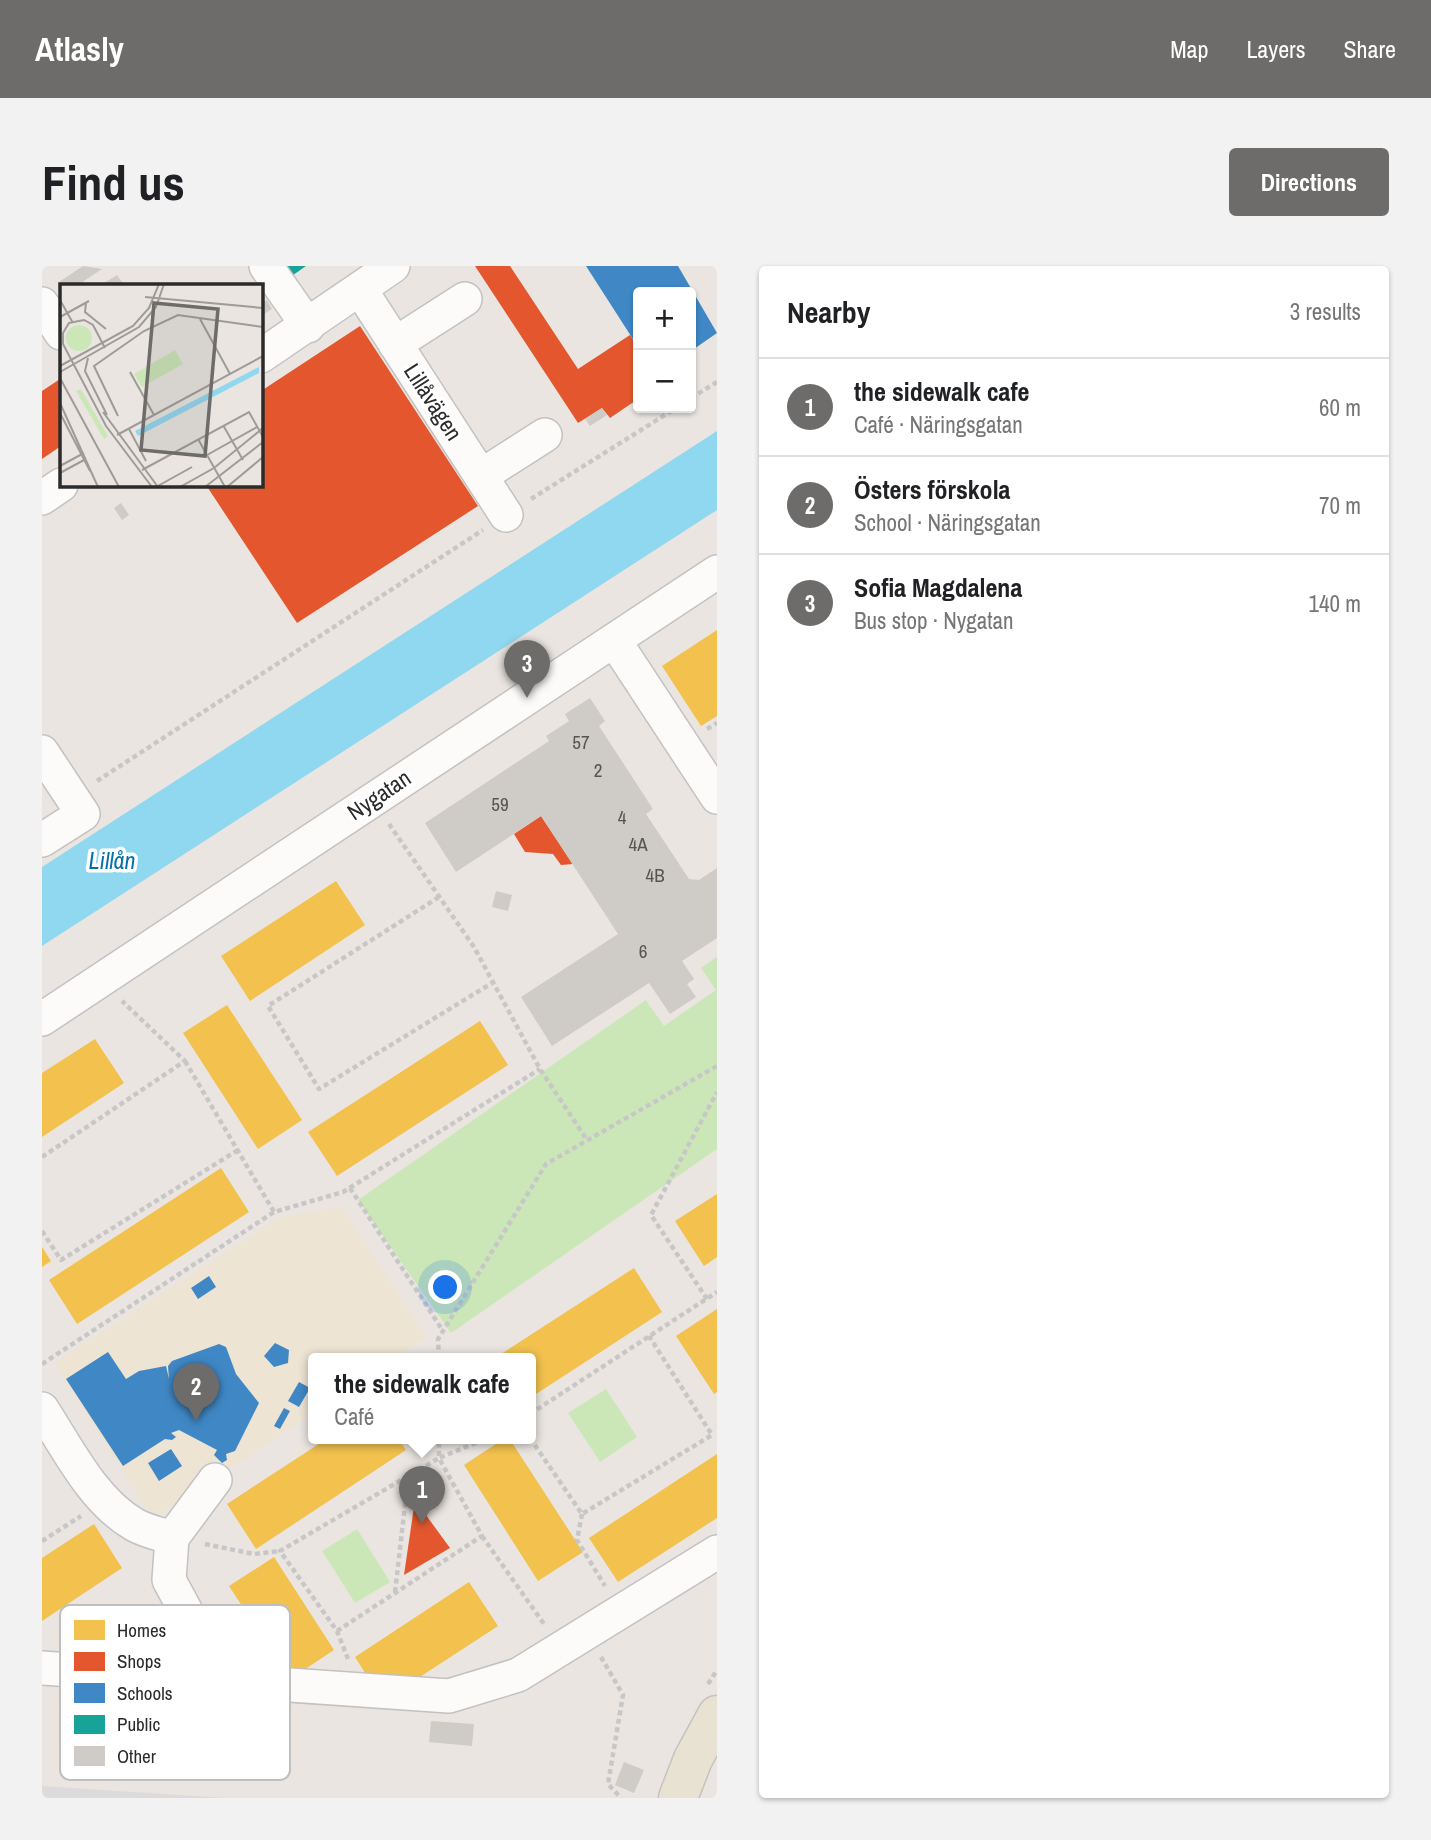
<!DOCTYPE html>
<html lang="en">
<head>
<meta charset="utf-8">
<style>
	:root { --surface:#fff; --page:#f2f2f2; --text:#202124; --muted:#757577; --line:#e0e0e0; --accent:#6e6c6a }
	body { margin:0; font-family:"Archivo Narrow",sans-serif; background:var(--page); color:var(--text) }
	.controls { position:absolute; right:21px; top:21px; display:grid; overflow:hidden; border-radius:7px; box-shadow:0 2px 5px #0004 }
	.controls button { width:63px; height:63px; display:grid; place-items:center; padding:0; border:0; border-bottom:2px solid var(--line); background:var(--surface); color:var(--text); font:35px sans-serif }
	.you { position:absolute; left:404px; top:1022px; width:24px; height:24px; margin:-18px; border:5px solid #fff; border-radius:50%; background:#1a73e8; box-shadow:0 0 0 10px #1a73e833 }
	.badge { display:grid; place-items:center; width:46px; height:46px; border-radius:50%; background:var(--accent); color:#fff; font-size:23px; font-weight:700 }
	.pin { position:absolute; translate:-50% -58px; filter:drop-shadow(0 2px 4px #0008) }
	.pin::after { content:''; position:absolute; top:37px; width:24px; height:21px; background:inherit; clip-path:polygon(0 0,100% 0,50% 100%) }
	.popup { position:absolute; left:266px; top:1087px; width:228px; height:91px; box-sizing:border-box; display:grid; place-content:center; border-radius:7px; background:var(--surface); filter:drop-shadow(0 2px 5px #0005); font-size:23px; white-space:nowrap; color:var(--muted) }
	.popup b { font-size:26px; color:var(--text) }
	.popup::after { content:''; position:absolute; left:50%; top:100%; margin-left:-14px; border:14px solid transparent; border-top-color:var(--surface) }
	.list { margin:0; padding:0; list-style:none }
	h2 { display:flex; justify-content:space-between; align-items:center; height:91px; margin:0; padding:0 28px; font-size:30px }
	h2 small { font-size:23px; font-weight:400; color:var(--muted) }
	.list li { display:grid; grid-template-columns:46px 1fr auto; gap:21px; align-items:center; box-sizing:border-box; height:98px; padding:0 28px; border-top:2px solid var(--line) }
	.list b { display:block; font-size:26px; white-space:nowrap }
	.list p { margin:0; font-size:23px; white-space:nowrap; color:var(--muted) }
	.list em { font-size:23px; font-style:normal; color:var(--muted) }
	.map { position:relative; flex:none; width:675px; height:1532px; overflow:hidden; border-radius:7px }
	header { display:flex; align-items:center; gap:42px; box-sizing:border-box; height:98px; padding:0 35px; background:var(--accent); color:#fff }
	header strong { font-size:33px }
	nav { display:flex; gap:38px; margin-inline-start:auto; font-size:24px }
	.intro { display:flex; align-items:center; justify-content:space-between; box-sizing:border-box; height:168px; padding:0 42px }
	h1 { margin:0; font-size:49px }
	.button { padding:18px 32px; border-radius:7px; background:var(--accent); color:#fff; font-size:24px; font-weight:700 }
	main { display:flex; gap:42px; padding:0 42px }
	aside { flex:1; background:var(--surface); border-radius:7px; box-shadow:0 2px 5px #0004 }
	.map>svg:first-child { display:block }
	.industrial { fill:#dddadc }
	.education { fill:#eee4d4 }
	.green { fill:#cce7b7 }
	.water { fill:#90d8f0 }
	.homes { fill:#f2c14e }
	.shops { fill:#e4572e }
	.schools { fill:#3f88c5 }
	.public { fill:#17a398 }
	.building { fill:#cfcbc7 }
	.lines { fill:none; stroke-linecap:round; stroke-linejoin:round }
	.minor-casing { stroke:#c3c1c2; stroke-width:36 }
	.major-casing { stroke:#c5c3c1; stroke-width:41 }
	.path { stroke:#c8c7c7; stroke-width:4.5; stroke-dasharray:5 3.5; stroke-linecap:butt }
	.minor { stroke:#fcfbfa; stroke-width:33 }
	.major { stroke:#e8e2d2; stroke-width:38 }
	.labels { text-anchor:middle; stroke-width:7; stroke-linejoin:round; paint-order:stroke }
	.number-label { font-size:19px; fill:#565554 }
	.street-label { font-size:23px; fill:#2b2b2b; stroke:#fff }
	.water-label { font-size:24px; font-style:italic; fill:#0471a6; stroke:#fff }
	.inset-road { fill:none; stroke:#9e9b98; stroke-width:2 }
	.view { fill:#6e6c6a; fill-opacity:0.15; stroke:#6e6c6a; stroke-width:3.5 }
	.inset-edge { fill:none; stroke:#2b2b2b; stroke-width:3.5 }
	.key { fill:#fff; stroke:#bfbfbf; stroke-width:2 }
	.key-label { font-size:19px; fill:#2b2b2b }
</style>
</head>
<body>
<header>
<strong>Atlasly</strong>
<nav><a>Map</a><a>Layers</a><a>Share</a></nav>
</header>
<div class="intro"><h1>Find us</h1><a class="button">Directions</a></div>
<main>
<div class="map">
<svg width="675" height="1532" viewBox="0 0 675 1532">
	<rect width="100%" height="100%" fill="#eae5e0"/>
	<!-- industrial -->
	<path class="industrial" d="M0,1520l183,12h-183z"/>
	<!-- education -->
	<path class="education" d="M300,941l84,130 -31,21h-81l-1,55 -98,67 -63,38 -98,-155 226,-146z"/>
	<!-- green -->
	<path class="green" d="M675,691v192l-266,184 -93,-133 288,-200 18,26 52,-36 -15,-22z
		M564,1123l31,48 -37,25 -32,-49z
		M315,1263l33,53 -35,21 -33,-52z"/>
	<!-- water -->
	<path class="water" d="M675,165v79l-675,436v-79z"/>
	<!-- homes -->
	<path class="homes" d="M675,364v86l-16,10 -39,-60z
		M294,615l29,44 -115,76 -29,-45z
		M185,739l75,115 -44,29 -75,-116z
		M438,755l28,44 -171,111 -29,-44z
		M53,773l29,44 -82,54v-64z
		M179,902l28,44 -172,112 -28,-44z
		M675,928v63l-13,9 -29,-45z
		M0,981l9,14 -9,6z
		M592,1002l28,44 -132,86v-40h-35z
		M675,1043v83l-3,2 -38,-58z
		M286,1172h70l8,12 -150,99 -29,-45z
		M463,1172h4l74,114 -45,29 -74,-116z
		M675,1188v64l-99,64 -29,-44z
		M52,1258l28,44 -80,53v-63z
		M232,1291l60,93 -44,29 -61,-93z
		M427,1316l29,44 -115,75 -28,-44z"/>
	<!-- shops -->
	<path class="shops" d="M433,0h35l68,103 52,-34 8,12v52l-28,19 -8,-10 -24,15z
		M318,60l118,180 -181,117 -91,-138h55v-94z
		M18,113l1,67 -19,13v-68z
		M499,550l32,48 -12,1 -8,-11 -28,-2 -11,-18z
		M373,1234l35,48 -46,27z"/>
	<!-- schools -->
	<path class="schools" d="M544,0h92l39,67 -26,18v-59h-53v55z
		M167,1010l7,11 -18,12 -7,-11z
		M233,1077l14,7 -1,13 -14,4 -10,-11z
		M177,1078l7,3 10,27 23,29 -24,48 -9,3 1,6 -5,3 -8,-8 3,-5 -38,-20 -8,3 5,4 -4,3 -7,-1 -42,27 -57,-87 42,-27 18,27 13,-8 27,-5 3,13 -1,-13 4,-5z
		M257,1116l11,6 -11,19 -11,-6z
		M242,1142l6,3 -10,18 -6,-3z
		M129,1183l11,17 -23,15 -11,-18z"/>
	<!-- public -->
	<path class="public" d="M235,0h29l-20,14z"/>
	<!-- building -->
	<path class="building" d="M41,0l19,3 -24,16h-17l-2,-3z
		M75,9l7,10h-23z
		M225,34l5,9 -11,7v-12z
		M560,142l5,7 -17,11 -5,-7z
		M79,237l8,12 -7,5 -8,-12z
		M548,432l15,23 -6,5 54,83 -7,5 43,65 10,1 18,-12v70l-35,23 12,18 -7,5 9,13 -26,17 -21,-31 -97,63 -31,-49 97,-63 -77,-118 -85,56 -31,-49 124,-82 -3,-5 23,-15 -4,-7z
		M454,625l16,4 -4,16 -16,-4z
		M131,1437l42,3 -2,21 -42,-3z
		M100,1455l17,2 -1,9 -17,-1z
		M389,1455l43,3 -2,22 -43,-4z
		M582,1496l20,8 -10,23 -19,-8z"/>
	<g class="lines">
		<!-- minor casing -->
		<g class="minor-casing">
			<path id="minor" d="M224,0l42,60
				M318,23l146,226
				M0,38l19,29
				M353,78l70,-45
				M219,90l132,-90
				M439,210l64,-41
				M0,232l19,-13
				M572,374l103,157
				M0,486l41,62 -41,26
				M0,753l675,-447
				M0,1143c26,40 51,92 93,116 11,6 25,9 37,13
				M130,1272l-3,42 54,100
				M130,1272l43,-58
				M0,1402l407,28 69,-21 199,-123"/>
		</g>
		<!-- major casing -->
		<g class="major-casing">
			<path id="major" d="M636,1532l15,-39 24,-44"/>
		</g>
		<!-- path -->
		<path class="path" d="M649,132l26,-16
			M489,233l145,-91
			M665,463l10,-6
			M55,515l386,-251
			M347,558l85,123 66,122 47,71
			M397,631l-171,109 51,83 173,-106
			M143,795l89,151
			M0,891l143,-96 -63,-60
			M308,922l93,143
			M0,965l19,29 177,-110
			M665,1033l-56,-84 66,-123
			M397,1092l-1,-19 108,-175 171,-98
			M0,1098l232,-152 69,-20 197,-123
			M488,1148l187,-122
			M488,1172l52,76 130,-79 -63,-99
			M540,1248l-5,26 28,46
			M440,1270l62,88
			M0,1275l39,-25
			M163,1278l49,10 26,-3
			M353,1326l13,-113
			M295,1365l145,-95 -43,-78 49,-20
			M559,1391l22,38 -15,89 13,14
			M306,1393l-11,-28 -57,-80 159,-93v-20
			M666,1418l9,-14"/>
		<!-- minor -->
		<use href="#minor" class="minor"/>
		<!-- major -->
		<use href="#major" class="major"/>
	</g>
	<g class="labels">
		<!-- number labels -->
		<g class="number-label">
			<text x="539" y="483">57</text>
			<text x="556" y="511">2</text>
			<text x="458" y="545">59</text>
			<text x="580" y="558">4</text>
			<text x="596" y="585">4A</text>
			<text x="613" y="616">4B</text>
			<text x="601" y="692">6</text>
		</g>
		<!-- street labels -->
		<g class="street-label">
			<text transform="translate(391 136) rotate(57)" y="8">Lillåvägen</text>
			<text transform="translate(337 529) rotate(-34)" y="8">Nygatan</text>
		</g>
		<!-- water labels -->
		<g class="water-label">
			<text x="70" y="603">Lillån</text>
		</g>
	</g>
	<!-- overview -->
	<g transform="translate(18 18)">
		<rect width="203" height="203" fill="#eae5e0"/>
		<path d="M6 54a13 13 0 1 1 26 0a13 13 0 1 1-26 0ZM115,66l8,14 -41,23 -8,-13zM21,105l27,47 -4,3 -28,-48z" fill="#cce7b7"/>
		<path d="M199,83v6l-121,63 -3,-5z" fill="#90d8f0"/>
		<path class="inset-road" d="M85,13l118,11M0,16l13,23M26,19l-1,9 21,17M0,33l29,-16M140,35l30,55M45,64l-12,-23 -9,-5 -15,3 -6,10v11l43,82 46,61M28,74l-3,13 22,44M0,82l73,-40 16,-18 10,-24M0,88l79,-45 17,-20 8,-23M70,88l24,43M0,94l59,109M0,119l38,84M43,128l55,75M0,129l30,58M58,132l-24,-50 50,-35 34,-16 85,12M163,141l20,35M69,145l17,32M57,151l146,-79M138,155l27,48M147,171l50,-28M0,182l24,-13M82,186l107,-58 14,25M0,189l24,-13M96,203l36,-20M120,203l34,-19 49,-40M145,203l58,-45M167,203l36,-30"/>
		<path class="view" d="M94,19l64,6 -13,147 -64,-6z"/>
		<rect width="203" height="203" class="inset-edge"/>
	</g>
	<!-- legend -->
	<rect x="18" y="1339" width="230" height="175" rx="10" class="key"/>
	<rect x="32" y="1354" width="31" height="20" fill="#f2c14e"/>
	<rect x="32" y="1386" width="31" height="19" fill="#e4572e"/>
	<rect x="32" y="1417" width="31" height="20" fill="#3f88c5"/>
	<rect x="32" y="1449" width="31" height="19" fill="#17a398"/>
	<rect x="32" y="1480" width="31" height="20" fill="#cfcbc7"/>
	<g class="key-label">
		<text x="75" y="1371">Homes</text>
		<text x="75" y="1402">Shops</text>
		<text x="75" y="1434">Schools</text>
		<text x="75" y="1465">Public</text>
		<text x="75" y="1497">Other</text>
	</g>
</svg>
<div class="controls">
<button>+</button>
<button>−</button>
</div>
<div class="you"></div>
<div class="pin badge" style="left:380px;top:1258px">1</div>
<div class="popup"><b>the sidewalk cafe</b>Café</div>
<div class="pin badge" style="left:154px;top:1155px">2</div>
<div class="pin badge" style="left:485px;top:432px">3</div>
</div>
<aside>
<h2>Nearby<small>3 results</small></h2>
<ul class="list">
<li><span class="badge">1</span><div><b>the sidewalk cafe</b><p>Café · Näringsgatan</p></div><em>60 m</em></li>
<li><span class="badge">2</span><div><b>Östers förskola</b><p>School · Näringsgatan</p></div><em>70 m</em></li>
<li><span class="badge">3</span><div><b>Sofia Magdalena</b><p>Bus stop · Nygatan</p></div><em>140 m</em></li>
</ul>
</aside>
</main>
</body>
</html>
